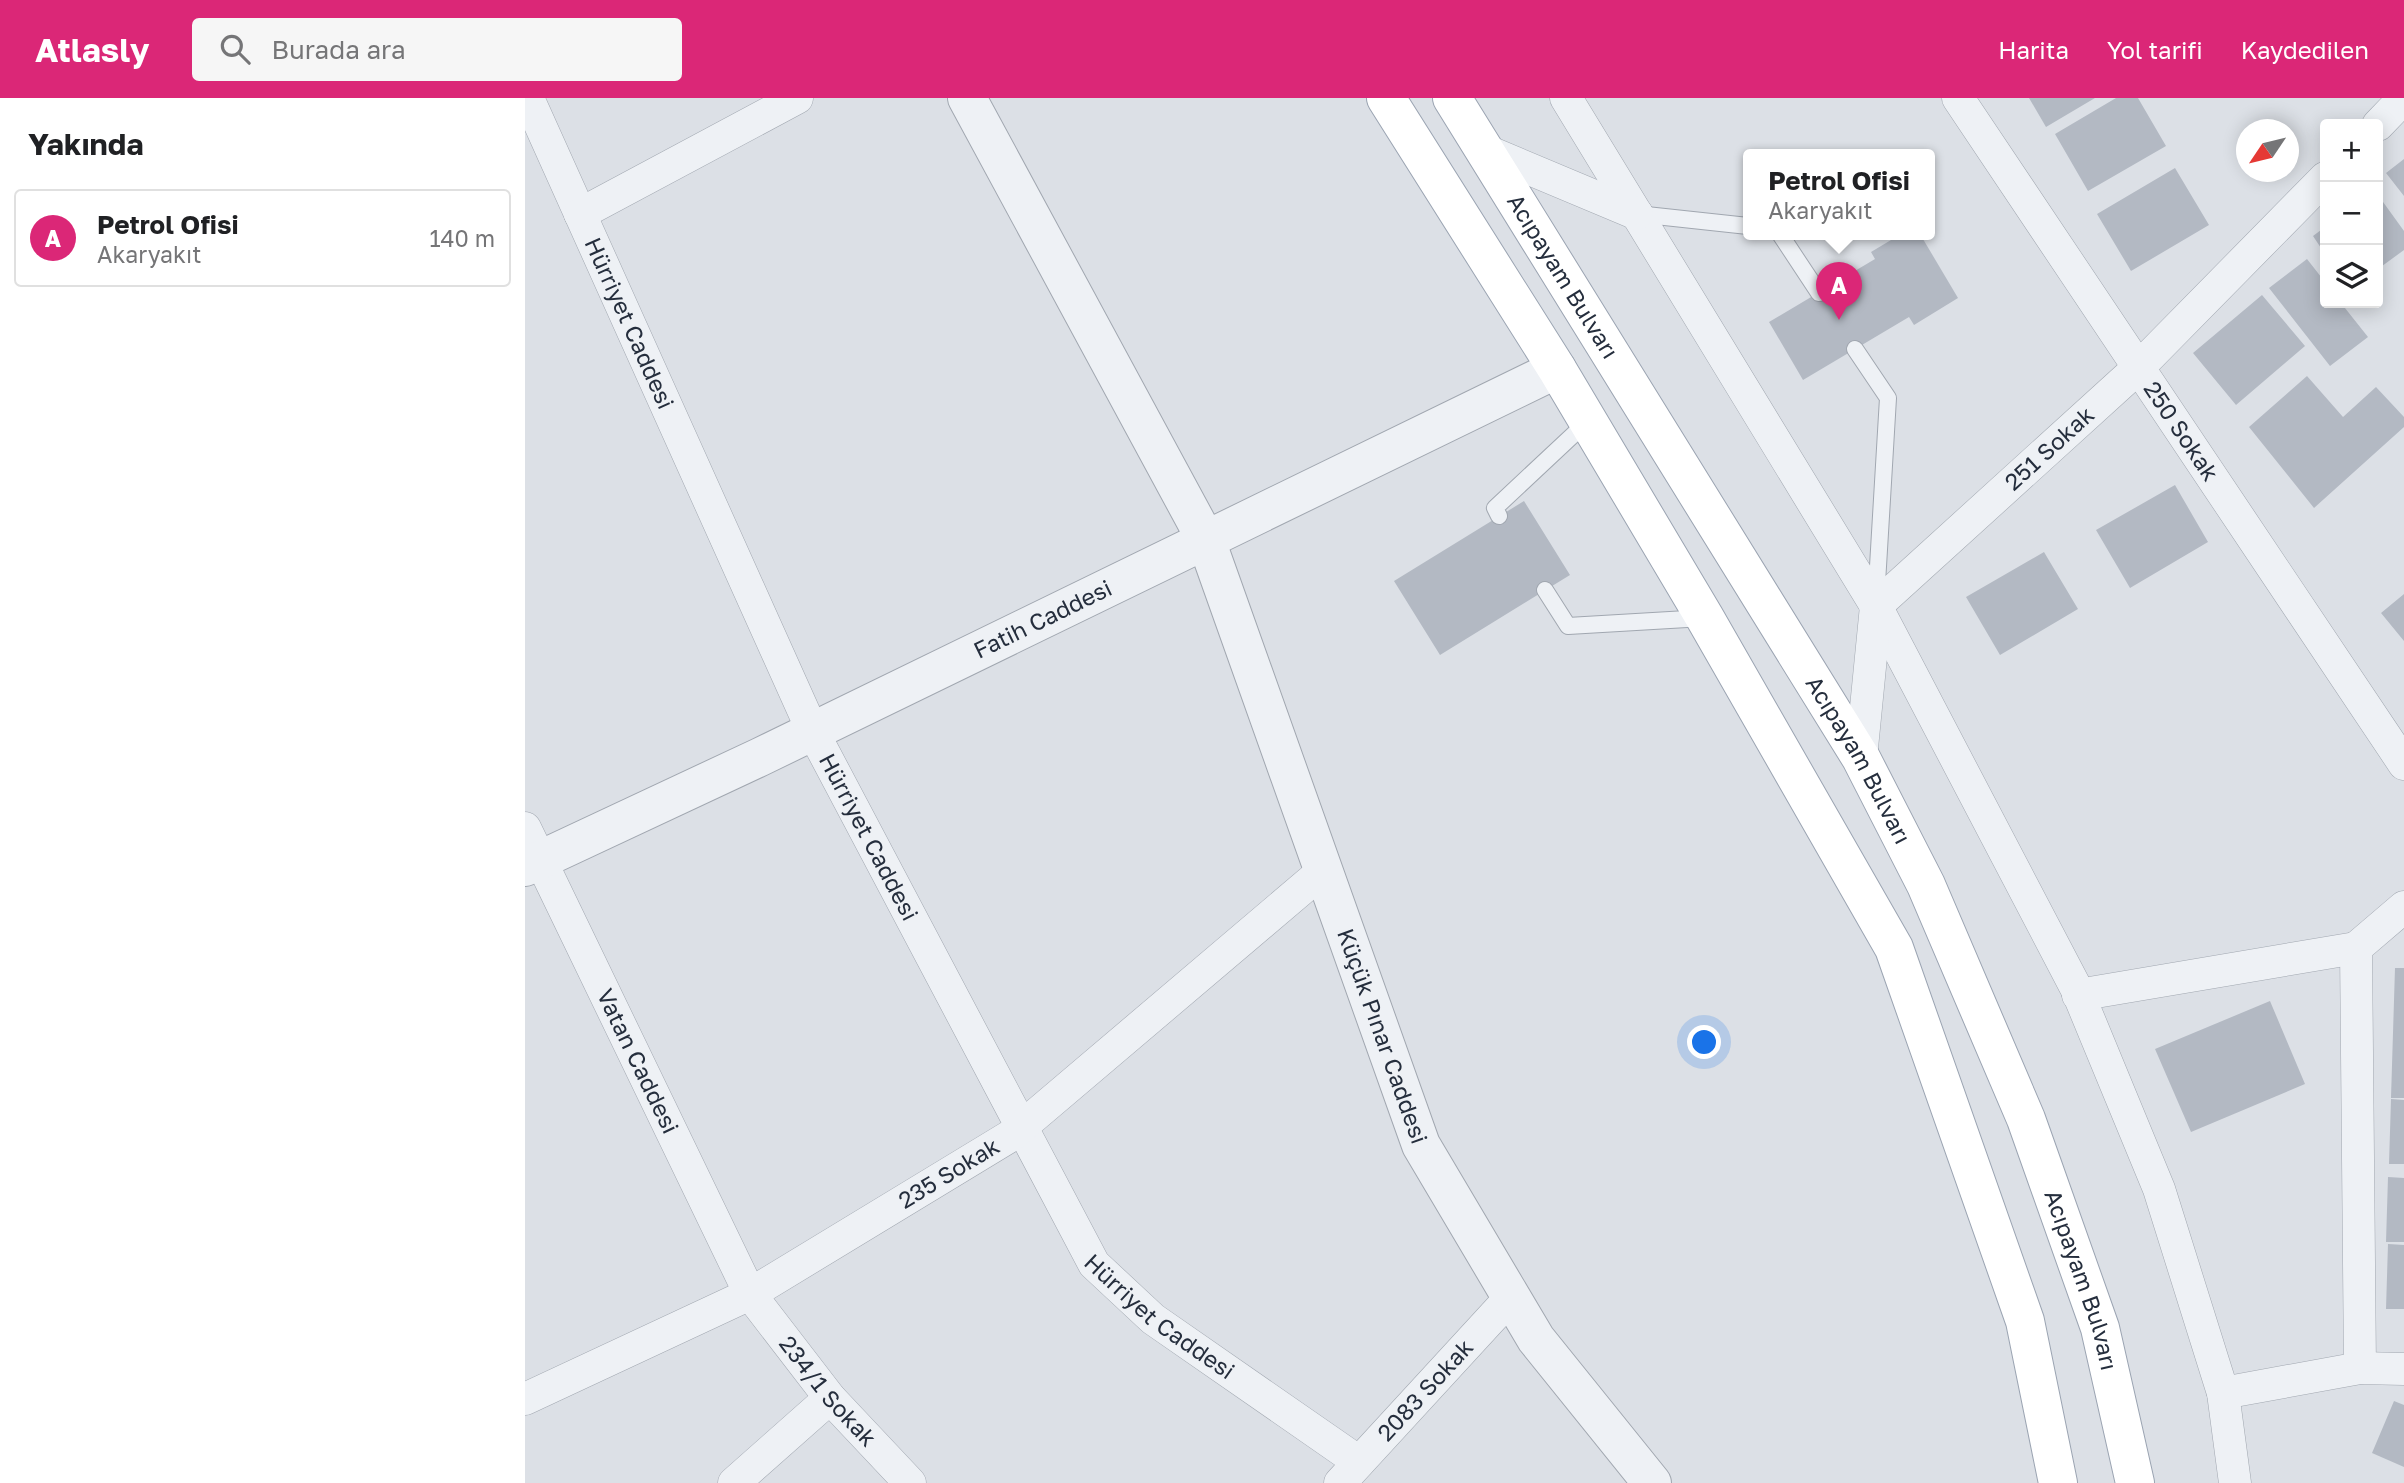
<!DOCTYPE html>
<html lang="tr">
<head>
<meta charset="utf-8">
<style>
	:root { --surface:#fff; --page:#f6f6f6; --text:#202124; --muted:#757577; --line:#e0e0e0; --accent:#db2777 }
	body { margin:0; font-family:"Golos Text",sans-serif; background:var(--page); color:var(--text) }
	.controls { position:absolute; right:21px; top:21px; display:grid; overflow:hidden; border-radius:7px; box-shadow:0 4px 18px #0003 }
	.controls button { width:63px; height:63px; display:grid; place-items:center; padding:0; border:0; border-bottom:2px solid var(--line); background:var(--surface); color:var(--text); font:35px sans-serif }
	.compass { position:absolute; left:1711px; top:21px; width:63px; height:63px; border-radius:50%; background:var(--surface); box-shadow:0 4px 18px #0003; rotate:235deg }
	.you { position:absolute; left:1180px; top:945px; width:24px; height:24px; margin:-18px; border:5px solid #fff; border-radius:50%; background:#1a73e8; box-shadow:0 0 0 10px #1a73e833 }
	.badge { display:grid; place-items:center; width:46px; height:46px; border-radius:50%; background:var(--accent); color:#fff; font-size:23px; font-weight:700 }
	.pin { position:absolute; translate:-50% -58px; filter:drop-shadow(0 2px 4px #0008) }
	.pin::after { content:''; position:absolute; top:37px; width:24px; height:21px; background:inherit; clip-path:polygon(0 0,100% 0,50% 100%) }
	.popup { position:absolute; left:1218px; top:51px; width:192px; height:91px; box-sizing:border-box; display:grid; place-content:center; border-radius:7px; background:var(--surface); filter:drop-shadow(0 2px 5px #0005); font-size:23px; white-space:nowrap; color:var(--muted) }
	.popup b { font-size:26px; color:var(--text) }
	.popup::after { content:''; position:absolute; left:50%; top:100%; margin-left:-14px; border:14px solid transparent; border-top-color:var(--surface) }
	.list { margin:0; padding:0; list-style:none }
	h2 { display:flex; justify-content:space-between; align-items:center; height:91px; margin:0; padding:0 28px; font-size:30px }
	h2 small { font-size:23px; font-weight:400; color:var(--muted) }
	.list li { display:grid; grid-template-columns:46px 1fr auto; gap:21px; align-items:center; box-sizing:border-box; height:98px; margin:0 14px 14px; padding:0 14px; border:2px solid var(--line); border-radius:7px }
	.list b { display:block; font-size:26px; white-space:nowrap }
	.list p { margin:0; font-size:23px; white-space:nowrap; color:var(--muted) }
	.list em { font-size:23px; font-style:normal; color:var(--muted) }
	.icon { flex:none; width:38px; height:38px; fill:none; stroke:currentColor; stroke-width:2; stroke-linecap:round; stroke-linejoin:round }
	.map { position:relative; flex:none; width:1879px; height:1385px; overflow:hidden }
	header { display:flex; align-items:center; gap:42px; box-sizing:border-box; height:98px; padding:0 35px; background:var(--accent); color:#fff }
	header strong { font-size:33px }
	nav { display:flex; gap:38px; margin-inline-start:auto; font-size:24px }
	.search { width:490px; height:63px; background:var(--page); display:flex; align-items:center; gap:18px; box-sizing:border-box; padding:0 24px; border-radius:7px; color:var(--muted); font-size:26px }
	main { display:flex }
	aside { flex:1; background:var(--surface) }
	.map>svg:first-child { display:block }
	.building { fill:#b3b9c3 }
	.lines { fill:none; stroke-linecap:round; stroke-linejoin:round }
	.service-casing { stroke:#a1a7b0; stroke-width:18 }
	.minor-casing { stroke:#a1a7b0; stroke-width:33 }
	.tertiary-casing { stroke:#a1a7b0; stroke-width:40 }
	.primary-casing { stroke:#9ba4b2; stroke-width:40 }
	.service { stroke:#eef1f5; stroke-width:16 }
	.minor { stroke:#eef1f5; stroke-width:32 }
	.tertiary { stroke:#eef1f5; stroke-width:38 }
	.primary { stroke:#fff; stroke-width:38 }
	.labels { text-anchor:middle; stroke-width:6; stroke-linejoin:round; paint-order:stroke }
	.street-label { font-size:23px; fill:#252e3d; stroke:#ebeff4 }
</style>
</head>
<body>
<header>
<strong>Atlasly</strong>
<div class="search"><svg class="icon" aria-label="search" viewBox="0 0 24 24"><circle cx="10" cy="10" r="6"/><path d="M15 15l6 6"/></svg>Burada ara</div>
<nav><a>Harita</a><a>Yol tarifi</a><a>Kaydedilen</a></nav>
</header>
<main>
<aside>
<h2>Yakında<small></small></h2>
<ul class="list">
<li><span class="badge">A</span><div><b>Petrol Ofisi</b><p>Akaryakıt</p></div><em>140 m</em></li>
</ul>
</aside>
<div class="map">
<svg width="1879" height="1385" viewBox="0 0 1879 1385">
	<rect width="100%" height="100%" fill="#dce0e6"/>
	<!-- building -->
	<path class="building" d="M1504,0h66l-49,29z
		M1591,0h22l28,48 -78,45 -33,-57z
		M1879,61v37l-18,-23z
		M1650,70l34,57 -78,46 -34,-57z
		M1853,97l26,36v19l-26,19z
		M1800,129v27l-12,-18z
		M1376,136h19l38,64 -44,27 -5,-8 -106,63 -34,-58 106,-63 -4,-7z
		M1782,161l18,23v21h16l27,34 -38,29 -61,-78z
		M1737,197l43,51 -69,59 -43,-52z
		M1782,278l36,41 33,-30 28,30v10l-90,81 -65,-81z
		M1650,387l33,57 -78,46 -34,-58z
		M999,403l46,74 -130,80 -46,-74z
		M1519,454l34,57 -78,46 -34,-58z
		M1879,496v47l-23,-28z
		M1870,870h9v130h-13z
		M1745,903l35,83 -114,48 -36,-83z
		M1866,1001l13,1v64h-15z
		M1863,1079l16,1v64h-18z
		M1863,1146l16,1v64h-18z
		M1869,1303l10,4v62l-32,-14z"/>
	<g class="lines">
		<!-- service casing -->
		<g class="service-casing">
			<path id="service" d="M1112,116l111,12
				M1255,136l39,59
				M1330,251l33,49 -12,202
				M974,418l-4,-8 93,-87
				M1020,492l23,36 136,-8"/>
		</g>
		<!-- minor casing -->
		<g class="minor-casing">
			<g id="minor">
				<path id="s1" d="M3,0l285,634 281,532 59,55 206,143"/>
				<path d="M1041,0l310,508 200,382 83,201 64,204 12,90"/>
				<path id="s2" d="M1433,0l446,666"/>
				<path d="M1853,27l26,-27"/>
				<path d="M962,53l150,63"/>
				<path d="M55,116l217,-116"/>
				<path id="s3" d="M1336,660l15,-152 262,-238 187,-190"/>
				<path id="s4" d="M0,730l225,466 80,104 80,85"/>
				<path d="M1553,897l278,-47"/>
				<path d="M1835,1270l-4,-420 48,-41"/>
				<path d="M1698,1295l137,-25 44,1"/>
				<path id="s5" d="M0,1301l225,-105 262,-159 311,-264"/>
				<path d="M209,1385l96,-85"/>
				<path id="s6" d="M815,1385l171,-186"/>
			</g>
		</g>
		<!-- tertiary casing -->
		<g class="tertiary-casing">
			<g id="tertiary">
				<path id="s7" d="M442,0l239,442 215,605 115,194 116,144"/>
				<path id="s8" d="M0,769l235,-110 797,-388"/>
			</g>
		</g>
		<!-- primary casing -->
		<g class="primary-casing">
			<g id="primary">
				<path d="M861,0l171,271 148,249 189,330 131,373 33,162"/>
				<path id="s9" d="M927,0l409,660 65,127 100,234 74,209 35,155"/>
			</g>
		</g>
		<!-- service -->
		<use href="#service" class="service"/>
		<!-- minor -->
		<use href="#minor" class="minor"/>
		<!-- tertiary -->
		<use href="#tertiary" class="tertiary"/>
		<!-- primary -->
		<use href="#primary" class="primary"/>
	</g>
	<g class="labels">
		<!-- street labels -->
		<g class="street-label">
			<text dy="8" stroke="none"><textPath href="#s9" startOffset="210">Acıpayam Bulvarı</textPath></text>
			<text dy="8" stroke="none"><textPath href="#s1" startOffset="247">Hürriyet Caddesi</textPath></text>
			<text dy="8" stroke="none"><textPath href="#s2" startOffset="401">250 Sokak</textPath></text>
			<text dy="8" stroke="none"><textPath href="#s3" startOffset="387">251 Sokak</textPath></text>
			<text dy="8" stroke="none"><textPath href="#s8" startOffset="574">Fatih Caddesi</textPath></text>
			<text dy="8" stroke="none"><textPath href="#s9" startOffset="777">Acıpayam Bulvarı</textPath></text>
			<text dy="8" stroke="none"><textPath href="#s1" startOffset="814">Hürriyet Caddesi</textPath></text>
			<text dy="8" stroke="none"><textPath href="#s7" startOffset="1029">Küçük Pınar Caddesi</textPath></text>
			<text dy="8" stroke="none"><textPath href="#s4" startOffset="259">Vatan Caddesi</textPath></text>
			<text dy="8" stroke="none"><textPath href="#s5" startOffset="481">235 Sokak</textPath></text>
			<text dy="8" stroke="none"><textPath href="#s9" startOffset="1344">Acıpayam Bulvarı</textPath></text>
			<text dy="8" stroke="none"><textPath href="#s1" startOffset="1381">Hürriyet Caddesi</textPath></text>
			<text dy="8" stroke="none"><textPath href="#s4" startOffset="642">234/1 Sokak</textPath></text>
			<text dy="8" stroke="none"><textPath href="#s6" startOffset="126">2083 Sokak</textPath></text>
		</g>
	</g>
</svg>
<div class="controls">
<button>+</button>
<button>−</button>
<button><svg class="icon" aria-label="layers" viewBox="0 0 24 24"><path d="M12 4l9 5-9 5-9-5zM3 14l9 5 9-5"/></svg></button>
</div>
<svg class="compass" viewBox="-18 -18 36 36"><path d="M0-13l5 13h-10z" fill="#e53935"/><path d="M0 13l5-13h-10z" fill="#757577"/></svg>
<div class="you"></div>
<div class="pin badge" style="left:1314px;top:222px">A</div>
<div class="popup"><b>Petrol Ofisi</b>Akaryakıt</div>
</div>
</main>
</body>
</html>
